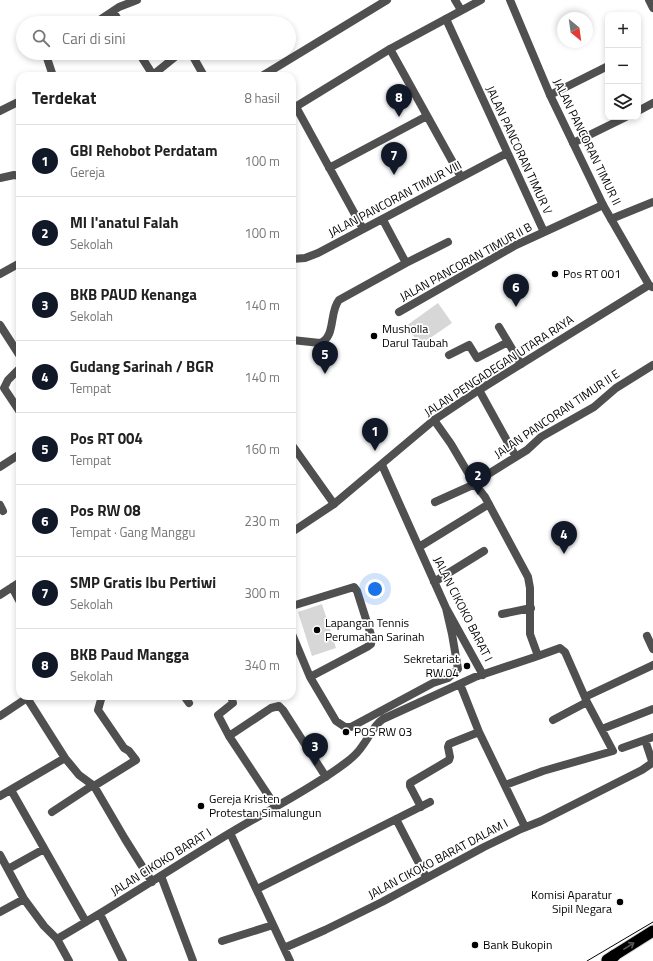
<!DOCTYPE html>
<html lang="id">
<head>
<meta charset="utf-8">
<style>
	:root { --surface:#fff; --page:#f2f2f2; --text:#222; --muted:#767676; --line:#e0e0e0; --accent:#111827 }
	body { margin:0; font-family:"Titillium Web",sans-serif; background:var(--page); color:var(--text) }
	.controls { position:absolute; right:12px; top:12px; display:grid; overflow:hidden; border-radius:8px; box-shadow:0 2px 6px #0003 }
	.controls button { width:36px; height:36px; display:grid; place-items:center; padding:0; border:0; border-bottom:1px solid var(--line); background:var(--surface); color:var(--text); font:20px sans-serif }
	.compass { position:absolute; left:557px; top:12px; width:36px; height:36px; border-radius:50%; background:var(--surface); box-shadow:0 2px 6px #0003; rotate:151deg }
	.you { position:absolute; left:375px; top:589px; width:14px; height:14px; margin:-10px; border:3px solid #fff; border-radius:50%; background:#1a73e8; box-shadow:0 0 0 6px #1a73e833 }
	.badge { display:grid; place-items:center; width:26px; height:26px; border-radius:50%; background:var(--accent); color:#fff; font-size:13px; font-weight:700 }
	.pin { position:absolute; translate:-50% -33px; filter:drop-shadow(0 1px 2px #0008) }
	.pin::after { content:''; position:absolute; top:21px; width:14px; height:12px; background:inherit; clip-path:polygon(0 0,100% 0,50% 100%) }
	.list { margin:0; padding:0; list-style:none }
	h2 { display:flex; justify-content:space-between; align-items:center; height:52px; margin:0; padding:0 16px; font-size:17px }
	h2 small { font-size:13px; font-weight:400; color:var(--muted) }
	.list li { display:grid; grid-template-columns:26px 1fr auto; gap:12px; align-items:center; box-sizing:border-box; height:72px; padding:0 16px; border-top:1px solid var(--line) }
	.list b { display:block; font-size:15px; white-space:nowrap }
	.list p { margin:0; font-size:13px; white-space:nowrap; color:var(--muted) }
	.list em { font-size:13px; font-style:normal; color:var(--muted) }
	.icon { flex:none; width:22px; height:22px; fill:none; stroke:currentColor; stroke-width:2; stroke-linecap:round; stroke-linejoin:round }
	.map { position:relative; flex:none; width:653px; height:961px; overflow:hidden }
	.search { position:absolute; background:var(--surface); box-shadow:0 2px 6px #0003; left:16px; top:16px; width:280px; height:44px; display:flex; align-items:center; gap:10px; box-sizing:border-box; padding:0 14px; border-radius:22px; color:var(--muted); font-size:15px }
	.panel { position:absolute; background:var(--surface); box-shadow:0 2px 6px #0003; left:16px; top:72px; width:280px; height:628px; border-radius:12px }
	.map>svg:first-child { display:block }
	.green { fill:#d7d7d7 }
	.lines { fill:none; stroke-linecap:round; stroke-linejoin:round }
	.trunk-casing { stroke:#dbdbdb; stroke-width:13 }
	.motorway-casing { stroke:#dbdbdb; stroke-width:14 }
	.minor { stroke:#505050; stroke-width:8 }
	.tertiary { stroke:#505050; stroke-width:8 }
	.trunk { stroke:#000; stroke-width:11 }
	.motorway { stroke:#000; stroke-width:12 }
	.tram { stroke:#000; stroke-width:1 }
	.oneway { stroke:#595959 }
	.poi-dot { fill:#000; stroke:#fff; stroke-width:1.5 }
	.labels { text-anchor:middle; stroke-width:3.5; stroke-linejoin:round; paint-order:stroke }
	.street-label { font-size:12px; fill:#000; stroke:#fff }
	.poi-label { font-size:12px; fill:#000; stroke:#fff; text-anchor:start }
</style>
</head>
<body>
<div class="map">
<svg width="653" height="961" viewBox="0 0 653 961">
	<rect width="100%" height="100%" fill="#fff"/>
	<!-- green -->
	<path class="green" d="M438,303l14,20 -32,22 -14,-19z
		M322,604l14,44 -24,8 -14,-44z"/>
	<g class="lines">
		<!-- trunk casing -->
		<g class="trunk-casing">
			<path id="trunk" d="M607,960l46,-29"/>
		</g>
		<!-- motorway casing -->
		<g class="motorway-casing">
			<path id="motorway" d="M608,961l6,-5"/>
		</g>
		<!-- minor -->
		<path class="minor" d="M455,0l6,10
			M649,0l4,8
			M113,11l7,12
			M446,19l98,213
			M95,23l24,-16 18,-7
			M390,49l71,128
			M50,53l-3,5 6,18
			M139,53l12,19 3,2 26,-21
			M191,53l13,23
			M262,76l125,-76
			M550,95l58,-29
			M296,107l67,122
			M0,111l20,-10
			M638,111l15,-8
			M573,143l53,-26
			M329,168l98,-52
			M0,178l14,-3 6,1
			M611,219l42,-17
			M292,259l13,-1 13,-5 189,-100
			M406,263l42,-21
			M399,312l117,-67 87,-40
			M0,325l20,31
			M499,327l22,37
			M292,340l28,3c16,-6 9,-31 19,-43l67,-37 -23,-43
			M449,355l20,-10 8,13 31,-16
			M20,368l-12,12 -4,8 16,24
			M479,390l37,67
			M434,420l17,24 23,39 11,14 43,80 2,11v46l8,22
			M292,445l42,59
			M382,465l64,143 37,67
			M0,467l20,-13
			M474,483l53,-33 14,-13 53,-30 22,-19 37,-23
			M435,502l40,-18
			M0,505l3,6
			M419,547l70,-43
			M434,582l50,-31
			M12,587l8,15
			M0,595l20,-13
			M292,606l62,-19 3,4 15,47 -1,6 -4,3 -57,30
			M502,614l29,-6
			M292,634l18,43 26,44 9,6h6l82,-44 15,-5 10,-9 -6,-35 -6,-26
			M647,636l6,13
			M460,684l19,48 46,95
			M184,696l5,7
			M231,696l2,7 -15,12 1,2 10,19 47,71
			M585,697l68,-32
			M27,698l38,60 14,17 15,11 31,53 27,43
			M553,720l34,-18
			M602,729l51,-20
			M229,736l42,-28 8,-2 4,4 43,67
			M622,748l31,-11
			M94,786l42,-26 -7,-9 -5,-3 -26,-38 4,-14
			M11,790l75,132
			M0,796l65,-38
			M421,807l-11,-21v-3l39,-23 1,-3 -2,-10 1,-3 30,-12
			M52,812l41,-27
			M396,819l30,58
			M230,833l60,128
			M0,855l24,44 20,27 13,13 12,22
			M8,869l36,-20
			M161,876l32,85
			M257,889l173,-87
			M0,912l24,-13
			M100,914l23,47
			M57,939c59,-34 115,-71 173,-106 38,-23 78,-42 114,-69 7,-5 14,-11 19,-19 7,-9 10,-19 20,-26l92,-42 63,-21 22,-8 5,4 22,50 26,49 -70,20 -38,14
			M222,941l51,-16
			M284,948l41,-18 57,-28 102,-55 37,-18 20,-8 101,-51 10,-7v-2l-7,-21"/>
		<!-- tertiary -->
		<path class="tertiary" d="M510,0l40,95 53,110 46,80 3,2
			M292,109l98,-60 91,-49
			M0,274l20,-11
			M292,532l42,-28 100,-84 45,-30 170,-105
			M0,716l30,-20"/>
		<!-- trunk -->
		<use href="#trunk" class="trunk"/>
		<!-- motorway -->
		<use href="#motorway" class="motorway"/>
		<!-- tram -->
		<path class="tram" d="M587,961l66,-39"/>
	</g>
	<!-- one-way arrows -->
	<defs><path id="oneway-shaft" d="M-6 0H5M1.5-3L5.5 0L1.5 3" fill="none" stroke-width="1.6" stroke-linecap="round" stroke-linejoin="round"/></defs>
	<use class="oneway" href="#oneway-shaft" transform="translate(629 946) rotate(-32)"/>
	<!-- markers -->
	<g class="poi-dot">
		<circle cx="555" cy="274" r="4"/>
		<circle cx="374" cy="336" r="4"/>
		<circle cx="317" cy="630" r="4"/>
		<circle cx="467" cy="666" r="4"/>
		<circle cx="346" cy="732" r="4"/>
		<circle cx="201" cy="806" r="4"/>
		<circle cx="620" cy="902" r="4"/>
		<circle cx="475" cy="945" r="4"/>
	</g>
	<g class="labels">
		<!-- street labels -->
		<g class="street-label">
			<text transform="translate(587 142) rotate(64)" y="4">JALAN PANCORAN TIMUR II</text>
			<text transform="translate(519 150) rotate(65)" y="4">JALAN PANCORAN TIMUR V</text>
			<text transform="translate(395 199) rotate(-28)" y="4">JALAN PANCORAN TIMUR VIII</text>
			<text transform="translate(466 262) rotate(-29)" y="4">JALAN PANCORAN TIMUR II B</text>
			<text transform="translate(499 366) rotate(-33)" y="4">JALAN PENGADEGAN UTARA RAYA</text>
			<text transform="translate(557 414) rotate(-34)" y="4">JALAN PANCORAN TIMUR II E</text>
			<text transform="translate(463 609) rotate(63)" y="4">JALAN CIKOKO BARAT I</text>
			<text transform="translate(438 859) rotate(-28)" y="4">JALAN CIKOKO BARAT DALAM I</text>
			<text transform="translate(161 862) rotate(-32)" y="4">JALAN CIKOKO BARAT I</text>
		</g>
		<!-- poi labels -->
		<g class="poi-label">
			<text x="563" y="278">Pos RT 001</text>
			<text x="382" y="333">Musholla<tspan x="382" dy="14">Darul Taubah</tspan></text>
			<text x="325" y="627">Lapangan Tennis<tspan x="325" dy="14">Perumahan Sarinah</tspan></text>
			<text x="459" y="663" text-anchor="end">Sekretariat<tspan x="459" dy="14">RW.04</tspan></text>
			<text x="354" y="736">POS RW 03</text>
			<text x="209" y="803">Gereja Kristen<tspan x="209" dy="14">Protestan Simalungun</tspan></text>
			<text x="612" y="899" text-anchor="end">Komisi Aparatur<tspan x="612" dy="14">Sipil Negara</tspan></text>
			<text x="483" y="949">Bank Bukopin</text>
		</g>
	</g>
</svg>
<div class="controls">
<button>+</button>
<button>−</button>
<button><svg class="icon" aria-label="layers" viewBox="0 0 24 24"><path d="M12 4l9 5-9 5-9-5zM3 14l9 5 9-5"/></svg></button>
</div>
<svg class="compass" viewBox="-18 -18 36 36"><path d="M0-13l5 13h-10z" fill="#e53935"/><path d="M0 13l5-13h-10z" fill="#767676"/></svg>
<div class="you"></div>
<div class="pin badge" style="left:375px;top:451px">1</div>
<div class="pin badge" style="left:478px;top:495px">2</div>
<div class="pin badge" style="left:315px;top:766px">3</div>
<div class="pin badge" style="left:564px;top:554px">4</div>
<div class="pin badge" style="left:325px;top:374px">5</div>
<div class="pin badge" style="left:516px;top:307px">6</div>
<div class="pin badge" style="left:394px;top:175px">7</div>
<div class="pin badge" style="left:399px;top:117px">8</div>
<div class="search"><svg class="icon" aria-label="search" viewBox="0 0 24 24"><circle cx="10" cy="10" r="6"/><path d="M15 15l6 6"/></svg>Cari di sini</div>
<section class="panel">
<h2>Terdekat<small>8 hasil</small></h2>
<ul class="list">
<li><span class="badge">1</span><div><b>GBI Rehobot Perdatam</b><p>Gereja</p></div><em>100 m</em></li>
<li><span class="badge">2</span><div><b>MI I'anatul Falah</b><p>Sekolah</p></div><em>100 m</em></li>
<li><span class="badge">3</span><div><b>BKB PAUD Kenanga</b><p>Sekolah</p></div><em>140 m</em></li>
<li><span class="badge">4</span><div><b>Gudang Sarinah / BGR</b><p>Tempat</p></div><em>140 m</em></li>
<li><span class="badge">5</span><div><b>Pos RT 004</b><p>Tempat</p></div><em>160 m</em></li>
<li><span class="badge">6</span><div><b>Pos RW 08</b><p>Tempat · Gang Manggu</p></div><em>230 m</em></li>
<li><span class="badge">7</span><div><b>SMP Gratis Ibu Pertiwi</b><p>Sekolah</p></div><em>300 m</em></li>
<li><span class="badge">8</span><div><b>BKB Paud Mangga</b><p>Sekolah</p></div><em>340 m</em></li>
</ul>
</section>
</div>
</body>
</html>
